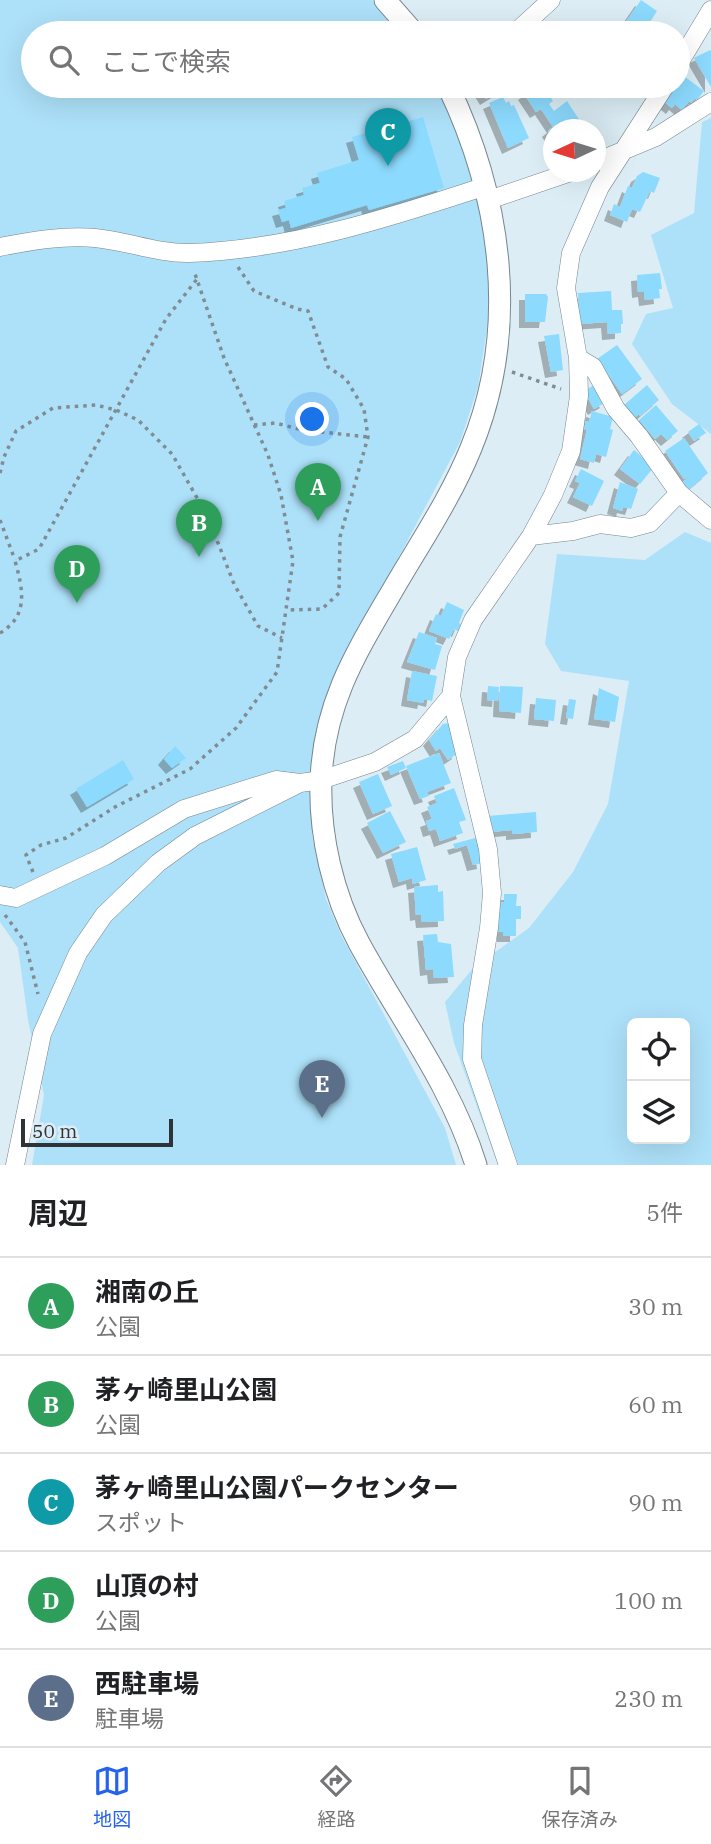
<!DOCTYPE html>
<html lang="ja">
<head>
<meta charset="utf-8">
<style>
	:root { --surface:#fff; --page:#f6f6f6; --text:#202124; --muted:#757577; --line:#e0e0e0; --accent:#2563eb }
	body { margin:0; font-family:"IBM Plex Serif","Noto Sans JP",serif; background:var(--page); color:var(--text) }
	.controls { position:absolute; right:21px; bottom:21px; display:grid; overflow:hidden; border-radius:10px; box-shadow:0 7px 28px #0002 }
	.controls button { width:63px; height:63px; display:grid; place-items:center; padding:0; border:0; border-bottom:2px solid var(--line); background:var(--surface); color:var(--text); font:35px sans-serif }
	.compass { position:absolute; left:543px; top:119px; width:63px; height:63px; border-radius:50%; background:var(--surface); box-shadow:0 7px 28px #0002; rotate:266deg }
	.scale { position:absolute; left:21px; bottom:18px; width:152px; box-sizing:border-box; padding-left:7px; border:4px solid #2d3336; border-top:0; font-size:19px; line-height:24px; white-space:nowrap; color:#2d3336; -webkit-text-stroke:5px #dcedf5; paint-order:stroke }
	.you { position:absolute; left:313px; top:420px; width:24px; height:24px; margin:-18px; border:5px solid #fff; border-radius:50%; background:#1a73e8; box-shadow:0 0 0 10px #1a73e833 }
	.badge { display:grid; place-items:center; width:46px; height:46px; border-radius:50%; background:var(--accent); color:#fff; font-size:23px; font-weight:700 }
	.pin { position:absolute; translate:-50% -58px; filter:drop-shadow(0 2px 4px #0008) }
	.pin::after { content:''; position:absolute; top:37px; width:24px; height:21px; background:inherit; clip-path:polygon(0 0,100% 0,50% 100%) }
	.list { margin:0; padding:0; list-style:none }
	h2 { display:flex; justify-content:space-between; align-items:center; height:91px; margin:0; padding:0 28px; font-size:30px }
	h2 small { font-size:23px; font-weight:400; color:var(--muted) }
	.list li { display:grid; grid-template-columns:46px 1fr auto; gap:21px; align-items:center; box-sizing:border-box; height:98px; padding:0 28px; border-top:2px solid var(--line) }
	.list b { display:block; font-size:26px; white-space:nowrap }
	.list p { margin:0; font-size:23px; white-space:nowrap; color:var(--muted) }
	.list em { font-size:23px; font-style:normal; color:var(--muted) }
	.icon { flex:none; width:38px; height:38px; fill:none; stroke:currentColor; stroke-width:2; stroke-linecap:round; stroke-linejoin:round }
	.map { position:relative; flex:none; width:711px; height:1165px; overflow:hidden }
	.search { position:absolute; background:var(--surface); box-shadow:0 7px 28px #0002; left:21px; right:21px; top:21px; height:77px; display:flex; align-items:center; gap:18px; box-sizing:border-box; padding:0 24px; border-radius:38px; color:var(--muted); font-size:26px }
	.sheet { height:581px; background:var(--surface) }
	nav { display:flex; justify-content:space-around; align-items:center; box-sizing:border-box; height:98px; border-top:2px solid var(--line); background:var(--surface); font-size:19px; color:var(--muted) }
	nav a { display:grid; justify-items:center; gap:4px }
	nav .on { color:var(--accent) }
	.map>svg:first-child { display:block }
	.green { fill:#ade1f9; fill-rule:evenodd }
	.building { fill:#8cdafe; filter:url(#shadow) }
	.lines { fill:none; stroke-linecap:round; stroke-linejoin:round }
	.minor-casing { stroke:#76868d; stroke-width:19 }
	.tertiary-casing { stroke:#76868d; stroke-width:23 }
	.path { stroke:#818c92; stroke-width:3.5; stroke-dasharray:3.5 5; stroke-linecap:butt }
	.minor { stroke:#fff; stroke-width:18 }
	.tertiary { stroke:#fff; stroke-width:21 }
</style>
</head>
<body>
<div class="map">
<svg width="711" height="1165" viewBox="0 0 711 1165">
	<defs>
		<filter id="shadow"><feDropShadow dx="-6" dy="6" stdDeviation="0" flood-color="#0004"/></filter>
	</defs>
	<rect width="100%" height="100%" fill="#dcedf5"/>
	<!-- green -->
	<path class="green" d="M0,0h372l29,33h-368v53h405l16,34 33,111 4,72 -13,84 -18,55 -123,231 -24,100 -1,62 14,64 15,36 104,193 11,37h-424l12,-70 -16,-75 -10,-72 -18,-26z
		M711,118v316l-39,-30 -40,-60 14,-30 27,-6 -22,-73 43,-22 8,-91z
		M685,532l26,11v622h-213l-44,-122 -9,-41 29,-35 55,-39 44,-56 35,-68 21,-123 -68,-10 -16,-27 12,-90 88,6zM632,1023h53v116h-53z"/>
	<!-- building -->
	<path class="building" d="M641,0l16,11 -14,22h-16l-6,-4z
		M710,50l1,1v36l-17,-29z
		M681,74l23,17 -7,9 -2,-2 -4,5 -2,-2 -7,9 -7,-6 -3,4 -10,-8 11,-14h5v-7z
		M478,86h29l-21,13z
		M536,86h7l10,15 -4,3 5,7 13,-10 19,29h-32v10l-6,-9 5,-4 -12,-18 -5,3 -12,-18z
		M503,97l3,6 3,-2 2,5 3,-1 15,33 -21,10 -19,-45z
		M423,117l21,71 -75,22 -2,-5 -76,23 -2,-8 -7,2 -4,-12 8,-2 -2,-7 20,-6 -2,-7 18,-5 -3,-10 42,-13 -7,-23z
		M643,172l17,6 -6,15 -4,-2 -10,21 -8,-3 -5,13 -17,-7 4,-11 6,3 8,-21 4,2 5,-12z
		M660,273l2,16h-3l1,9 -15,2 -1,-9 -6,1 -1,-17z
		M611,291l1,19h10l1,14h-2v9l-13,1 -1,-12 -27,2 -2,-31z
		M525,294h21l2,3 -3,25h-20z
		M559,334l4,36 -12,2 -7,-36z
		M617,345l25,34 -20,15 -25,-35z
		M596,384l10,18 -12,7 -10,-18z
		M647,385l12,15 -19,16 -1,-2 -5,4 -11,-12z
		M656,405l22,26 -11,9 -6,-6 -6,5 -16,-19z
		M592,411l21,6 -3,12 3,1 -7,27 -10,-3 -2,9 -14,-4 7,-29 -3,-1 2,-8 3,1z
		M699,424l7,9 -12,8 -6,-9z
		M684,438l24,35 -20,17 -6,-7 11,-10 -9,6 -19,-28z
		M634,450l20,17 -14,17 -20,-15z
		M581,469l23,12 -12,25 -19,-9 7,-14 -5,-2z
		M620,482l18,7 -7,20 -8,-2 -1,4 -9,-3z
		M447,602l17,8 -5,13 2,1 -3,7 -4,-2 -5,10 -20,-8 7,-17 5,2z
		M419,632l18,6 -2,6 7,2 -7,24 -28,-8z
		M412,671l25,5 -5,25 -8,-2 -1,4 -16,-3z
		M488,686l11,1 -1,14 -11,-1z
		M500,686l23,1 -2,26 -22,-2z
		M599,688l20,9 -4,25 -21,-3z
		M536,698l20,2 -2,21 -20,-2z
		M569,699l7,1 -3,19 -7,-1z
		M449,723l9,30 -10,7 -8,-12 -4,3 -7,-11 14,-16z
		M175,746l11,12 -14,10 -8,-9z
		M439,753l12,30 -24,9 2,4 -9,3 -14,-33z
		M123,760l11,19 -47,28 -11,-18z
		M403,761l3,7 -15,7 -4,-8z
		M378,774l14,32 -19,8 -14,-32z
		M454,788l12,32 -7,2 4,11 -23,8 -4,-12 -7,2 -3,-10 6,-2 -5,-12 10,-4 -3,-7z
		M390,811l16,31 -23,11 -16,-30z
		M536,812l1,20 -25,2v-4l-22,2 -2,-16z
		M479,837l4,26 -10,2 -6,-20 -12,4 -2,-5z
		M417,847l9,33 -13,4 -1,-6 -13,4 -8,-28z
		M438,885v7l5,-1 1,30 -22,1 -1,-8 -5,1 -2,-28z
		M504,894h13l-1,12h5v13h-5v17h-13v-4h-5v-30h6z
		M437,934l1,8 13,2 3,33 -20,1 -1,-9 -7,1 -3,-35z"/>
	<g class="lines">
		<!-- minor casing -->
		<g class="minor-casing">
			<path id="minor" d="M515,33l36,-33
				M678,65l33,-55
				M596,162l60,-25 55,-35
				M489,200l82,-28
				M0,247c30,-6 64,-12 95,-9 32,3 64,16 95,15 103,-4 199,-35 296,-67
				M578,358l15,9 23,42 23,27 40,57 32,27
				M531,536l42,-5 27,-7 31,4 19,-5 29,-30
				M0,895l16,3 89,-42 79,-47 92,-29 24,3 21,-3 54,-18 40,-23 36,-43
				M15,1165l27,-131 36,-81 26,-38 54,-52 37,-27 105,-53
				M508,1165l-36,-106 1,-34 16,-97 3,-35 -4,-44 -37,-153 6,-39 16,-37 58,-84 22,-41 18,-44 8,-55 -1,-38 -12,-70 5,-35 29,-66 65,-101"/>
		</g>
		<!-- tertiary casing -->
		<g class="tertiary-casing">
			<path id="tertiary" d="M385,0l29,33
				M448,86c54,113 72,243 23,362 -19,47 -47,89 -73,133 -39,67 -74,119 -77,199 -2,55 12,115 38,163 40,74 92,141 117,222"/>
		</g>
		<!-- path -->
		<path class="path" d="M238,267l16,24 43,18 11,2 20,56 18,12 18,30 4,28 -28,100 -1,56 -17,16 -35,1
			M512,372l49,17
			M254,425l21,-2 28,7 65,7
			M0,473l4,-16 12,-26 37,-23 43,-3 20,5 22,10 34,34 36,63 26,67 24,42 24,12
			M0,520l15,40
			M0,633c29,-17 23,-44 15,-72l24,-12 127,-230 31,-40
			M33,872l-7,-17 15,-10 25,-7 49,-31 75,-38 46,-41 41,-56 16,-111 -12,-66 -13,-40 -44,-97 -30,-87
			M5,915l20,27 13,52"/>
		<!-- minor -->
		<use href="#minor" class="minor"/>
		<!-- tertiary -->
		<use href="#tertiary" class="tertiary"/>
	</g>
</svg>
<div class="controls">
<button><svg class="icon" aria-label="locate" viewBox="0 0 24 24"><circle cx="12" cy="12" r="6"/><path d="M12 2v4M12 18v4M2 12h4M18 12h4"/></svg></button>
<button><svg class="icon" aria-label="layers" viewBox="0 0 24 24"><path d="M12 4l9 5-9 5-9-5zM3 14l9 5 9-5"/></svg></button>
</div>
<svg class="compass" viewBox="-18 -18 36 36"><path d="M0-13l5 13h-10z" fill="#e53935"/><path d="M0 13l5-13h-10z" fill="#757577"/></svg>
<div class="scale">50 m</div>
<div class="you"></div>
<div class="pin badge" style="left:318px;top:521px;background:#2e9e5b">A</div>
<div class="pin badge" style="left:199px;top:557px;background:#2e9e5b">B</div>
<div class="pin badge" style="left:388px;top:166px;background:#0f9aa8">C</div>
<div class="pin badge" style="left:77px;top:603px;background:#2e9e5b">D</div>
<div class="pin badge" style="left:322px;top:1118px;background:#5c6f8a">E</div>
<div class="search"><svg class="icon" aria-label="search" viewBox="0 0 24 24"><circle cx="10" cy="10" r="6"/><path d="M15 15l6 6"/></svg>ここで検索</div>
</div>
<section class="sheet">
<h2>周辺<small>5件</small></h2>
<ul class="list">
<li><span class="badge" style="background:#2e9e5b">A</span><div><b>湘南の丘</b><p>公園</p></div><em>30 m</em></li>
<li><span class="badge" style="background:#2e9e5b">B</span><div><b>茅ヶ崎里山公園</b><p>公園</p></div><em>60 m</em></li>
<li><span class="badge" style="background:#0f9aa8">C</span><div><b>茅ヶ崎里山公園パークセンター</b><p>スポット</p></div><em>90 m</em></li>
<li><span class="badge" style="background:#2e9e5b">D</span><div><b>山頂の村</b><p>公園</p></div><em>100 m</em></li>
<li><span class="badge" style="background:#5c6f8a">E</span><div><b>西駐車場</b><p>駐車場</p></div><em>230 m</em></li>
</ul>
</section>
<nav>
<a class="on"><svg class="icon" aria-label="map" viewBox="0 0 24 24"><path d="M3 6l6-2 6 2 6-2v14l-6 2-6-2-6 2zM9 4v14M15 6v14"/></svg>地図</a>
<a><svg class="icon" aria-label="directions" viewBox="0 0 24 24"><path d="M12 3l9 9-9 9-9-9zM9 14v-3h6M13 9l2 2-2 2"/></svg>経路</a>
<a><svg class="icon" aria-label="saved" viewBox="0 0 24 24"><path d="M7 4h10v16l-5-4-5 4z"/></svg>保存済み</a>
</nav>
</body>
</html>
